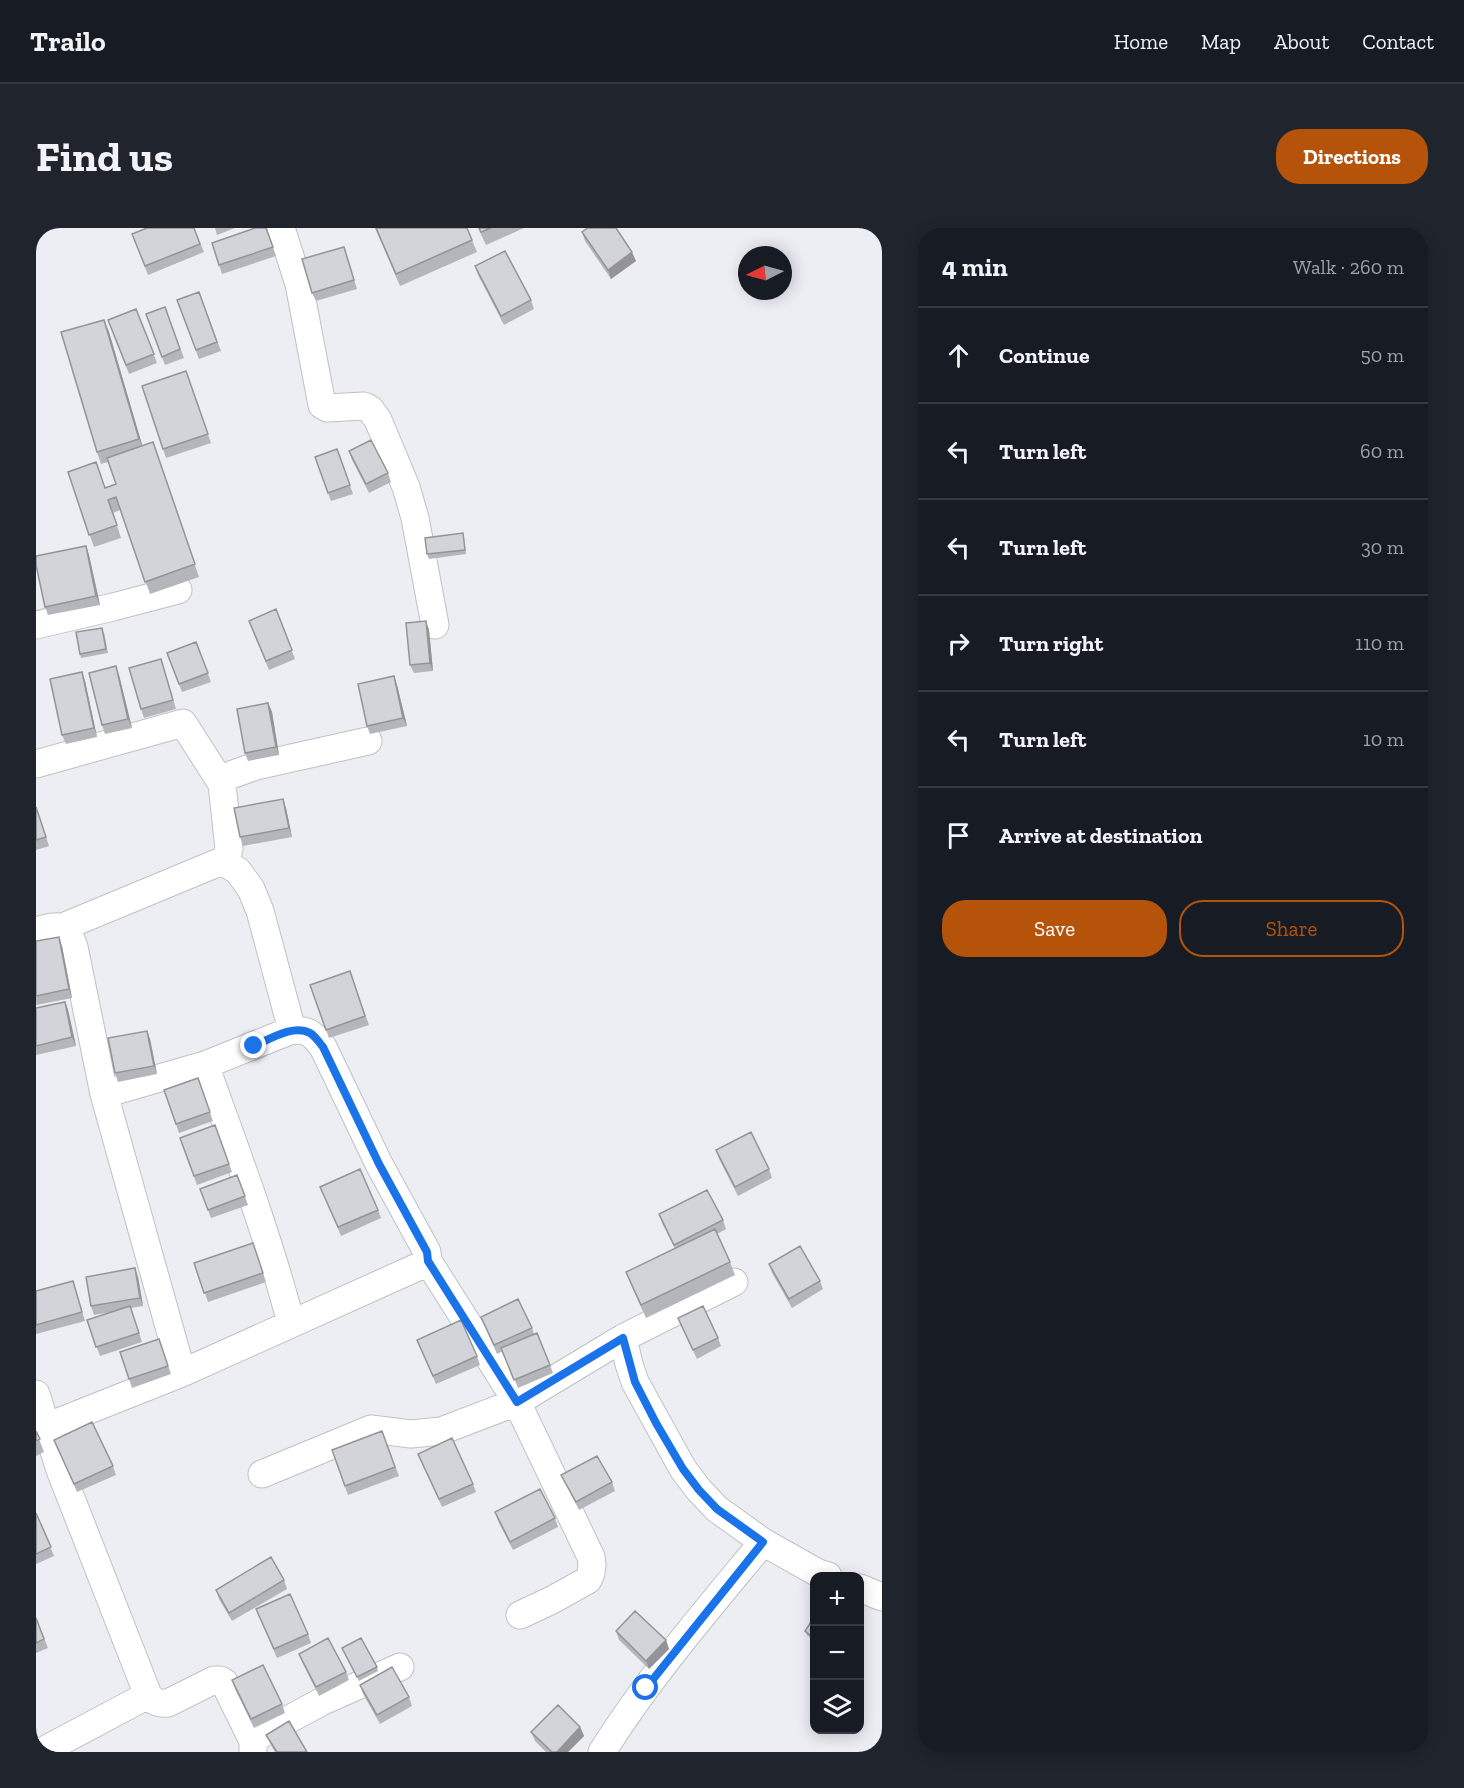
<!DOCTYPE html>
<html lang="en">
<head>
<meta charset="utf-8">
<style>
	:root { --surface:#171b24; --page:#20242c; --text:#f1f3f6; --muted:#9ea1a6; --line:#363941; --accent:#b45309 }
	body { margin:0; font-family:"Zilla Slab",serif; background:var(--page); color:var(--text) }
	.controls { position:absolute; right:18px; bottom:18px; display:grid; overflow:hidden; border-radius:12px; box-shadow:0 3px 15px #0003 }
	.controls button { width:54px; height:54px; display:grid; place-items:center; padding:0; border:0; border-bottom:2px solid var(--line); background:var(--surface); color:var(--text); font:30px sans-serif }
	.compass { position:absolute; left:702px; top:18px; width:54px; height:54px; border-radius:50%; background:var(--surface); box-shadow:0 3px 15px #0003; rotate:264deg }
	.stop { position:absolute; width:18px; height:18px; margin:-14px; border:4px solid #1a73e8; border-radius:50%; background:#fff }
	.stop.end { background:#1a73e8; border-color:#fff; box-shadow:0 2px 6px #0008 }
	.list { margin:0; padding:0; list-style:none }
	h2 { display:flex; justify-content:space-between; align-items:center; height:78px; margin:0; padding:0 24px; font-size:26px }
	h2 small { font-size:20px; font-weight:400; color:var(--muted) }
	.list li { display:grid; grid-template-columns:39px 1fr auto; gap:18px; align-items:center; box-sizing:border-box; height:96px; padding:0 24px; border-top:2px solid var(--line) }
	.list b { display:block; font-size:22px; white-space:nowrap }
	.list em { font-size:20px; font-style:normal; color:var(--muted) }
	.actions { display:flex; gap:12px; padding:18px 24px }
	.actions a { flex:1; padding:14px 0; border:2px solid var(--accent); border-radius:24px; text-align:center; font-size:21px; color:var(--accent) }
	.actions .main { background:var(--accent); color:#fff }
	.icon { flex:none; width:33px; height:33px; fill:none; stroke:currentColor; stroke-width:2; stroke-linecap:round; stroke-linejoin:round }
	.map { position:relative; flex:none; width:846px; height:1524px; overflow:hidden; border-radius:24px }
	header { display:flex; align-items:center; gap:36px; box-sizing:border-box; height:84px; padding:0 30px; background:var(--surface); border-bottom:2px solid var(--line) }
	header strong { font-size:28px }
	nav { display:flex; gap:33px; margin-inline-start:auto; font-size:21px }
	.intro { display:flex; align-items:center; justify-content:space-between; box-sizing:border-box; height:144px; padding:0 36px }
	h1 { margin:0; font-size:42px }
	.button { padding:15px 27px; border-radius:24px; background:var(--accent); color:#fff; font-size:21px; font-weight:700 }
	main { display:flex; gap:36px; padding:0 36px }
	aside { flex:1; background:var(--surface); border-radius:24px; box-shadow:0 3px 15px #0003 }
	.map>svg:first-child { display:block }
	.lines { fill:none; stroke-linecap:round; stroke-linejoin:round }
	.minor-casing { stroke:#bfc0c5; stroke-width:29 }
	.minor { stroke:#fff; stroke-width:27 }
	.wall { fill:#b5b6bb }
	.shaded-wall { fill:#949498 }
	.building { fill:#d3d4d9; stroke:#949498; stroke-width:1.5 }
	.route { stroke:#1a73e8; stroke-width:8 }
</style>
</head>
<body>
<header>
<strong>Trailo</strong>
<nav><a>Home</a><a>Map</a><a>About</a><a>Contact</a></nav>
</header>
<div class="intro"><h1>Find us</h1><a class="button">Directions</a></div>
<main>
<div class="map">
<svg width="846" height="1524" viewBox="0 0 846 1524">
	<rect width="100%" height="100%" fill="#edeef4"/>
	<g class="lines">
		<!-- minor casing -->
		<g class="minor-casing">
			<path id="minor" d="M245,0l18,56 23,121 5,3 37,-2 6,3 8,11 28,67 9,31 20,107
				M0,397l77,-18 65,-17
				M0,536l147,-41 39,61
				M186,633l16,10 13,18 9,22 32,119
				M27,699l159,-66 5,-5 2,-7 -7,-65 6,-8 28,-10 112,-25
				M0,703c23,-6 29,-9 38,16l30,147
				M169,837c31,86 63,170 86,258
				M392,1033l89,141 74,155 1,8 -1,8 -3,7 -36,20 -32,15
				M587,1110l6,26 6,18 48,87 16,21 18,19 46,33 55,31 10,3
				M0,1166l24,76 88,225c6,7 11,9 20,8l46,-23h6l4,2 29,59
				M10,1199l136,-54 240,-108 6,-4 -1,-9 -48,-88 -56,-117c-11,-13 -13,-17 -31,-17l-87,35 -101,29 78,279
				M226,1246l109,-45 40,5 30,-3 76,-29 106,-64 111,-56
				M824,1360l22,9
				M5,1524l107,-57
				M217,1524v-11l5,-5 63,-34 79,-35
				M566,1524c47,-75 105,-142 161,-210"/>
		</g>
		<!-- minor -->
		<use href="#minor" class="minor"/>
	</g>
	<!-- wall -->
	<path class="wall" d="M158,0l10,24 -56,23 -16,-41z
		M179,0h20l-18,7z
		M230,0l10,28 -54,18 -10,-31z
		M339,0h92l10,24 -77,34z
		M442,0h46l-38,17z
		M546,4l54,29 -25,18 -26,-38z
		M308,19l13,42 -41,12 -4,-8z
		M439,38l56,34 3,9 -30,16 -26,-50z
		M163,64l22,59 -22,8 -22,-59z
		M129,79l19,51 -19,7 -19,-51z
		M100,81l21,54 -28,11 -21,-54z
		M68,92l5,12 33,114 11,-4 46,135 -49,17 -30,-84 -7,3 8,25 -27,9 -26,-75 37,16 11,-4 -8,-22 -7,2 -4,-12z
		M150,143l25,72 -45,15 -24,-72z
		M301,221l16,45 -22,7 -16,-44z
		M313,223l39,22 3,9 -22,11 -17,-33z
		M428,309l2,17 -37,5 -2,-5z
		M50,318l3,9 11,50 -52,10 -3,-8z
		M240,381l19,50 -26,11 -17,-41z
		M390,393l3,9 4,41 -19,2 -4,-8z
		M68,404l4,21 -27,5 -1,-4z
		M160,414l15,40 -29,10 -15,-39z
		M125,431l15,50 -32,9 -3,-9z
		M83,447l13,53 -27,6 -3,-9z
		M358,448l3,9 10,41 -37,8 -3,-8z
		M49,453l12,56 -31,7 -4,-9z
		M232,475l4,9 7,43 -31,6 -3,-8z
		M0,579l13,39 -13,4z
		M250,580l6,29 -49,9 -3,-9z
		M0,713l26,5 10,52 -36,7z
		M314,743l19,54 -40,13 -19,-53z
		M29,774l3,8 8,36 -40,9v-47z
		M111,803l3,8 7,35 -39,8 -3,-9z
		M162,850l15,43 -34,12 -15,-43z
		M179,897l17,47 -35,13 -17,-47z
		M680,922l53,19 3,9 -34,18 -19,-37z
		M201,947l11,30 -37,13 -11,-29z
		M284,959l58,23 3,8 -40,18z
		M623,986l64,6 3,9 -9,5 13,28 5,13 -89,43 -15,-33 -5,-13 49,-23 -13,-26z
		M217,1015l13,39 -58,20 -14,-39z
		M733,1036l51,17 3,8 -31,19 -20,-35z
		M99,1040l3,9 5,29 -12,2 11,34 -42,14 -13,-36 29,-9 -22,4 -3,-9z
		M37,1053l12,40 -49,13v-43z
		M445,1089l51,11 2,6 16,31 3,8 -35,15 -15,-37 -6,3z
		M642,1090l40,20 3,8 -24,13z
		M123,1111l12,35 -39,14 -12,-36z
		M381,1112l60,16 3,9 -44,19z
		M0,1203l8,21 -8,4z
		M346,1203l17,45 -51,19 -16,-45z
		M18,1212l59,26 3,9 -39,17z
		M382,1226l55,30 3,8 -34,15z
		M525,1247l51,7 3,9 -36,19 -14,-27z
		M459,1284l60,6 3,9 -45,23 -15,-29z
		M0,1285l18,43 -18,8z
		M248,1352l3,9 -55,32 -13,-22 -3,-9z
		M220,1381l52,25 3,9 -34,15z
		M778,1389v24l-7,-6 -2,-4z
		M0,1390l12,30 -12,5z
		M580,1403l50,9 3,9 -20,20 -30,-29z
		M306,1420l35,19 1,4 -19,10z
		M263,1426l47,18 3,8 -30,16 -17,-34z
		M196,1452l50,24 3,9 -31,15 -19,-39z
		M324,1457l49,12 3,9 -32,18 -17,-30z
		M544,1499l4,9 -16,16h-22l-11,-11 -4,-9z
		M230,1507l41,17h-32l-5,-9z"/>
	<!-- shaded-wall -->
	<path class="shaded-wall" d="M596,24l4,9 -25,18 -3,-9z
		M68,92l5,12 35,119 -5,-12z
		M50,318l3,9 11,50 -4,-9z
		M390,393l3,9 4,41 -3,-8z
		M80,438l3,9 13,53 -4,-9z
		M46,444l3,9 12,56 -3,-9z
		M358,448l3,9 10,41 -4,-8z
		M232,475l4,9 7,43 -3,-8z
		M247,571l3,9 6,29 -3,-9z
		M23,709l3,9 10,52 -3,-9z
		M29,774l3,8 8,36 -4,-9z
		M111,803l3,8 7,35 -3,-8z
		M99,1040l3,9 5,29 -3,-8z
		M630,1412l3,9 -20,20 -3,-8z
		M544,1499l4,9 -16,16h-11z"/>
	<!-- building -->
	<path class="building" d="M111,0h47l6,16 -55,22 -13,-32z
		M219,0h11l7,19 -54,18 -7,-22z
		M340,0h91l5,12 -76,34z
		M443,0h12l-10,4z
		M552,0h28l16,24 -24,18 -26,-38z
		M308,19l10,33 -42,13 -10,-34z
		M469,23l26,49 -30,16 -26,-50z
		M163,64l18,50 -21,8 -19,-50z
		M129,79l15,42 -18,8 -16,-43z
		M100,81l18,45 -28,11 -18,-45z
		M68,92l35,119 -42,13 -36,-120z
		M150,143l22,63 -45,15 -21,-63z
		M335,212l17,33 -22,11 -17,-33z
		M117,214l42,122 -50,18 -29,-85 -8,3 9,25 -28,10 -21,-63 28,-10 9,26 11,-4 -9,-26z
		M301,221l13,36 -22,8 -13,-36z
		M427,305l2,17 -38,4 -2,-16z
		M50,318l10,50 -51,11 -9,-42v-9z
		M240,381l16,41 -26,11 -17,-40z
		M390,393l4,42 -20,2 -4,-42z
		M66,400l4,21 -26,5 -4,-22z
		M160,414l12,31 -29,11 -12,-31z
		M125,431l12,41 -32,9 -12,-41z
		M80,438l12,53 -26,6 -13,-52z
		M46,444l12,56 -32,7 -12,-56z
		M358,448l9,42 -36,8 -9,-42z
		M232,475l8,44 -31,6 -8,-44z
		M247,571l6,29 -49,9 -6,-29z
		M0,579l10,30 -10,3z
		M23,709l10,52 -33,7v-55z
		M314,743l15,45 -39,14 -16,-45z
		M29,774l7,35 -36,9v-38z
		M111,803l7,35 -39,7 -7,-35z
		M162,850l12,34 -34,12 -12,-34z
		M179,897l14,39 -35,12 -14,-38z
		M715,904l18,37 -34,18 -19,-37z
		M324,941l18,41 -40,17 -18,-40z
		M201,947l8,21 -37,14 -8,-21z
		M671,962l16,30 -49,25 -15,-31z
		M679,1001l15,33 -89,43 -15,-33z
		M217,1015l10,30 -59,20 -10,-30z
		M764,1018l20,35 -31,18 -20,-35z
		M99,1040l5,30 -49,8 -5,-29z
		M37,1053l9,31 -46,13v-34z
		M482,1071l14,29 -38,17 -13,-28z
		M94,1078l9,27 -43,14 -9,-27z
		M667,1078l15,32 -25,12 -15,-32z
		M425,1092l16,36 -44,20 -16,-36z
		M501,1105l13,32 -36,15 -13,-32z
		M123,1111l9,27 -39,13 -9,-27z
		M56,1194l21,44 -39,18 -20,-44z
		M0,1203l4,8 -4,2z
		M346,1203l13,36 -50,19 -13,-36z
		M416,1210l21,46 -34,15 -21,-45z
		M561,1228l15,26 -36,20 -15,-27z
		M504,1261l15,29 -45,24 -15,-30z
		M0,1285l15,34 -15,7z
		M235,1329l13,23 -55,33 -13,-23z
		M254,1366l18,40 -34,15 -18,-40z
		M599,1383l31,29 -20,21 -30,-30z
		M778,1389v21l-9,-7z
		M0,1390l8,21 -8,4z
		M292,1410l18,34 -30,15 -17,-33z
		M325,1410l16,29 -20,10 -15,-29z
		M227,1437l19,39 -31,15 -19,-39z
		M356,1439l17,30 -32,18 -17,-30z
		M522,1477l22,22 -23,25h-5l-21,-20z
		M253,1493l18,31h-30l-11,-17z"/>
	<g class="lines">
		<!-- route -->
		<path class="route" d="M218,818c16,-7 39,-22 56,-13 5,3 9,9 13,14l56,117 48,88 1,9 89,141 106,-64 12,44 21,41 27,46 16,21 18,19 46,33 -117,146"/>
	</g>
</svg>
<div class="controls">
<button>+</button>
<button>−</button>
<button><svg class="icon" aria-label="layers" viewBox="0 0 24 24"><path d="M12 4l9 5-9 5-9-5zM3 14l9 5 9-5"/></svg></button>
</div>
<svg class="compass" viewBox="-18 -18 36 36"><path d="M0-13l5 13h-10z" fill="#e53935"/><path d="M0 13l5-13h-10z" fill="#9ea1a6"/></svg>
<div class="stop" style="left:610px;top:1460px"></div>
<div class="stop end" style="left:218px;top:818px"></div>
</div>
<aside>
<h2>4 min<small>Walk · 260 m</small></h2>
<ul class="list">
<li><svg class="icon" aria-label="ahead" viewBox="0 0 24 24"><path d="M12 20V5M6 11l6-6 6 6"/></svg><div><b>Continue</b></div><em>50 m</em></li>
<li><svg class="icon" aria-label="left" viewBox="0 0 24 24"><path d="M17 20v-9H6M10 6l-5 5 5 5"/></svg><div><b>Turn left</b></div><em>60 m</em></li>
<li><svg class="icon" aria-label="left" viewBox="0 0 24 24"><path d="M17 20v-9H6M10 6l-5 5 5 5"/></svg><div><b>Turn left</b></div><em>30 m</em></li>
<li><svg class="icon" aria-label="right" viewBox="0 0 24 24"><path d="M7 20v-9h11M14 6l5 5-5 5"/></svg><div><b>Turn right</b></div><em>110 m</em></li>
<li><svg class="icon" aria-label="left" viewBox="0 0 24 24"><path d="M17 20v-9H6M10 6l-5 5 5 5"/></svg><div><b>Turn left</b></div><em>10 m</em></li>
<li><svg class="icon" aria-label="arrive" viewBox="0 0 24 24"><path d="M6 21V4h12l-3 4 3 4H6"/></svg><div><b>Arrive at destination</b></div></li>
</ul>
<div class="actions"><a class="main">Save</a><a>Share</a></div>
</aside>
</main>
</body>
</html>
